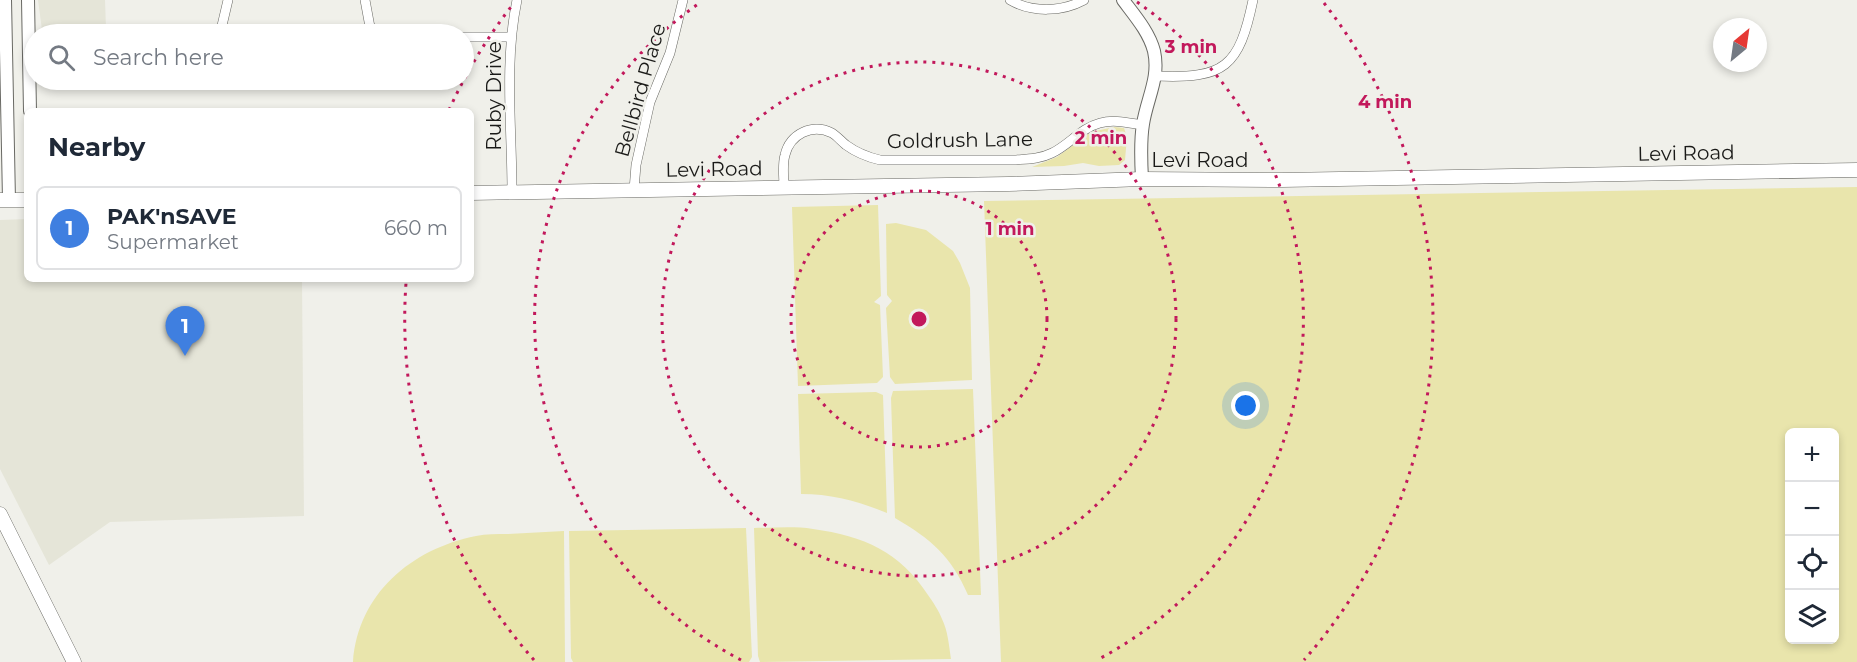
<!DOCTYPE html>
<html lang="en">
<head>
<meta charset="utf-8">
<style>
	:root { --surface:#fff; --page:#f6f6f7; --text:#1f2937; --muted:#747a83; --line:#e0e1e3; --accent:#1a73e8 }
	body { margin:0; font-family:Montserrat,sans-serif; background:var(--page); color:var(--text) }
	.controls { position:absolute; right:18px; bottom:18px; display:grid; overflow:hidden; border-radius:9px; box-shadow:0 3px 9px #0003 }
	.controls button { width:54px; height:54px; display:grid; place-items:center; padding:0; border:0; border-bottom:2px solid var(--line); background:var(--surface); color:var(--text); font:30px sans-serif }
	.compass { position:absolute; left:1713px; top:18px; width:54px; height:54px; border-radius:50%; background:var(--surface); box-shadow:0 3px 9px #0003; rotate:29deg }
	.you { position:absolute; left:1246px; top:406px; width:21px; height:21px; margin:-15px; border:4px solid #fff; border-radius:50%; background:#1a73e8; box-shadow:0 0 0 9px #1a73e833 }
	.badge { display:grid; place-items:center; width:39px; height:39px; border-radius:50%; background:var(--accent); color:#fff; font-size:20px; font-weight:700 }
	.pin { position:absolute; translate:-50% -50px; filter:drop-shadow(0 2px 3px #0008) }
	.pin::after { content:''; position:absolute; top:32px; width:21px; height:18px; background:inherit; clip-path:polygon(0 0,100% 0,50% 100%) }
	.list { margin:0; padding:0; list-style:none }
	h2 { display:flex; justify-content:space-between; align-items:center; height:78px; margin:0; padding:0 24px; font-size:26px }
	h2 small { font-size:20px; font-weight:400; color:var(--muted) }
	.list li { display:grid; grid-template-columns:39px 1fr auto; gap:18px; align-items:center; box-sizing:border-box; height:84px; margin:0 12px 12px; padding:0 12px; border:2px solid var(--line); border-radius:9px }
	.list b { display:block; font-size:22px; white-space:nowrap }
	.list p { margin:0; font-size:20px; white-space:nowrap; color:var(--muted) }
	.list em { font-size:20px; font-style:normal; color:var(--muted) }
	.icon { flex:none; width:33px; height:33px; fill:none; stroke:currentColor; stroke-width:2; stroke-linecap:round; stroke-linejoin:round }
	.map { position:relative; flex:none; width:1857px; height:662px; overflow:hidden }
	.search { position:absolute; background:var(--surface); box-shadow:0 3px 9px #0003; left:24px; top:24px; width:450px; height:66px; display:flex; align-items:center; gap:15px; box-sizing:border-box; padding:0 21px; border-radius:33px; color:var(--muted); font-size:22px }
	.panel { position:absolute; background:var(--surface); box-shadow:0 3px 9px #0003; left:24px; top:108px; width:450px; height:174px; border-radius:9px }
	.map>svg:first-child { display:block }
	.built { fill:#e5e5d8 }
	.green { fill:#e9e5ac; fill-rule:evenodd }
	.lines { fill:none; stroke-linecap:round; stroke-linejoin:round }
	.minor-casing { stroke:#696964; stroke-width:10 }
	.tertiary-casing { stroke:#696964; stroke-width:14 }
	.secondary-casing { stroke:#696964; stroke-width:15 }
	.minor { stroke:#fff; stroke-width:9 }
	.tertiary { stroke:#fff; stroke-width:12 }
	.secondary { stroke:#fff; stroke-width:14 }
	.ring { fill:none; stroke:#c2185b; stroke-width:3; stroke-dasharray:3 6 }
	.labels { text-anchor:middle; stroke-width:5; stroke-linejoin:round; paint-order:stroke }
	.street-label { font-size:20px; fill:#1a1a18; stroke:#f0f0ea }
	.centre { fill:#c2185b; stroke:#f0f0ea; stroke-width:3 }
	.ring-label { font-size:18px; text-anchor:middle; font-weight:bold; fill:#c2185b; stroke:#f0f0ea; stroke-width:5; stroke-linejoin:round; paint-order:stroke }
</style>
</head>
<body>
<div class="map">
<svg width="1857" height="662" viewBox="0 0 1857 662">
	<rect width="100%" height="100%" fill="#f0f0ea"/>
	<!-- built -->
	<path class="built" d="M38,0h67l1,28 -64,2z
		M27,219v60h275l2,237 -194,6 -61,43 -49,-96v-249z"/>
	<!-- green -->
	<path class="green" d="M1114,127l10,1 3,9 -2,23 -6,5 -20,1 -16,-3 -19,3 -32,1 25,-10 34,-25z
		M1857,187v475h-856l-17,-461zM1834,432v208h-44v-208z
		M878,205l3,91 -7,6 6,3 3,72 -6,6 -79,3 -6,-179z
		M896,223l30,7 27,21 7,12 10,25 2,92 -77,4 -5,-7 -4,-69 6,-7 -5,-6 -1,-71z
		M973,389l8,206h-13c-17,-39 -37,-56 -73,-77l-4,-120 2,-7z
		M876,392l7,3 4,118c-29,-12 -55,-19 -86,-19l-3,-100z
		M746,528l6,129 -3,5h-176l-2,-4 -2,-127z
		M754,528c19,0 40,-2 59,1 51,7 87,23 115,66 5,7 11,16 14,24 6,12 7,27 9,40l-191,3 -2,-6z
		M564,531l1,131h-212c5,-68 58,-113 123,-126 10,-2 21,-2 32,-2 19,-1 37,-2 56,-3z"/>
	<g class="lines">
		<!-- minor casing -->
		<g class="minor-casing">
			<path id="minor" d="M365,0l5,27 13,7
				M1010,0c22,13 52,12 74,0
				M220,34l8,-34
				M464,37h47
				M1156,76c69,3 83,-9 97,-76
				M784,188c0,-11 -2,-23 1,-33 5,-21 27,-32 47,-22 5,3 9,8 14,12 11,8 21,12 34,15h134c13,-1 26,-1 38,-7 17,-8 29,-25 48,-30 14,-4 29,0 43,2
				M634,190l2,-25 14,-63 20,-49 13,-53
				M512,192c0,-64 -8,-129 5,-192"/>
		</g>
		<!-- tertiary casing -->
		<g class="tertiary-casing">
			<path id="tertiary" d="M5,0l4,200
				M28,0l2,111
				M1123,0c12,16 26,32 31,51 6,27 -7,47 -11,73 -3,18 -2,37 -1,55"/>
		</g>
		<!-- secondary casing -->
		<g class="secondary-casing">
			<path id="secondary" d="M471,193l537,-9 134,-5 140,1 575,-10
				M0,200h27
				M0,514l74,148"/>
		</g>
		<!-- minor -->
		<use href="#minor" class="minor"/>
		<!-- tertiary -->
		<use href="#tertiary" class="tertiary"/>
		<!-- secondary -->
		<use href="#secondary" class="secondary"/>
	</g>
	<!-- distance rings -->
	<g class="ring">
		<circle cx="919" cy="319" r="128"/>
		<circle cx="919" cy="319" r="257"/>
		<path d="M741 660A385 385 0 0 1 701 2M1137 2A385 385 0 0 1 1097 660"/>
		<path d="M534 660A514 514 0 0 1 406 283M449 110A514 514 0 0 1 514 3M1324 3A514 514 0 0 1 1304 660"/>
	</g>
	<g class="labels">
		<!-- street labels -->
		<g class="street-label">
			<text transform="translate(640 90) rotate(-74)" y="7">Bellbird Place</text>
			<text transform="translate(494 96) rotate(-90)" y="7">Ruby Drive</text>
			<text transform="translate(960 140) rotate(-1)" y="7">Goldrush Lane</text>
			<text transform="translate(1686 153) rotate(-1)" y="7">Levi Road</text>
			<text x="1200" y="167">Levi Road</text>
			<text transform="translate(714 169) rotate(-1)" y="7">Levi Road</text>
		</g>
	</g>
	<circle cx="919" cy="319" r="9" class="centre"/>
	<g class="ring-label">
		<text x="1191" y="53">3 min</text>
		<text x="1385" y="108">4 min</text>
		<text x="1101" y="144">2 min</text>
		<text x="1010" y="235">1 min</text>
	</g>
</svg>
<div class="controls">
<button>+</button>
<button>−</button>
<button><svg class="icon" aria-label="locate" viewBox="0 0 24 24"><circle cx="12" cy="12" r="6"/><path d="M12 2v4M12 18v4M2 12h4M18 12h4"/></svg></button>
<button><svg class="icon" aria-label="layers" viewBox="0 0 24 24"><path d="M12 4l9 5-9 5-9-5zM3 14l9 5 9-5"/></svg></button>
</div>
<svg class="compass" viewBox="-18 -18 36 36"><path d="M0-13l5 13h-10z" fill="#e53935"/><path d="M0 13l5-13h-10z" fill="#747a83"/></svg>
<div class="you"></div>
<div class="pin badge" style="left:185px;top:356px;background:#3f7fe0">1</div>
<div class="search"><svg class="icon" aria-label="search" viewBox="0 0 24 24"><circle cx="10" cy="10" r="6"/><path d="M15 15l6 6"/></svg>Search here</div>
<section class="panel">
<h2>Nearby<small></small></h2>
<ul class="list">
<li><span class="badge" style="background:#3f7fe0">1</span><div><b>PAK'nSAVE</b><p>Supermarket</p></div><em>660 m</em></li>
</ul>
</section>
</div>
</body>
</html>
